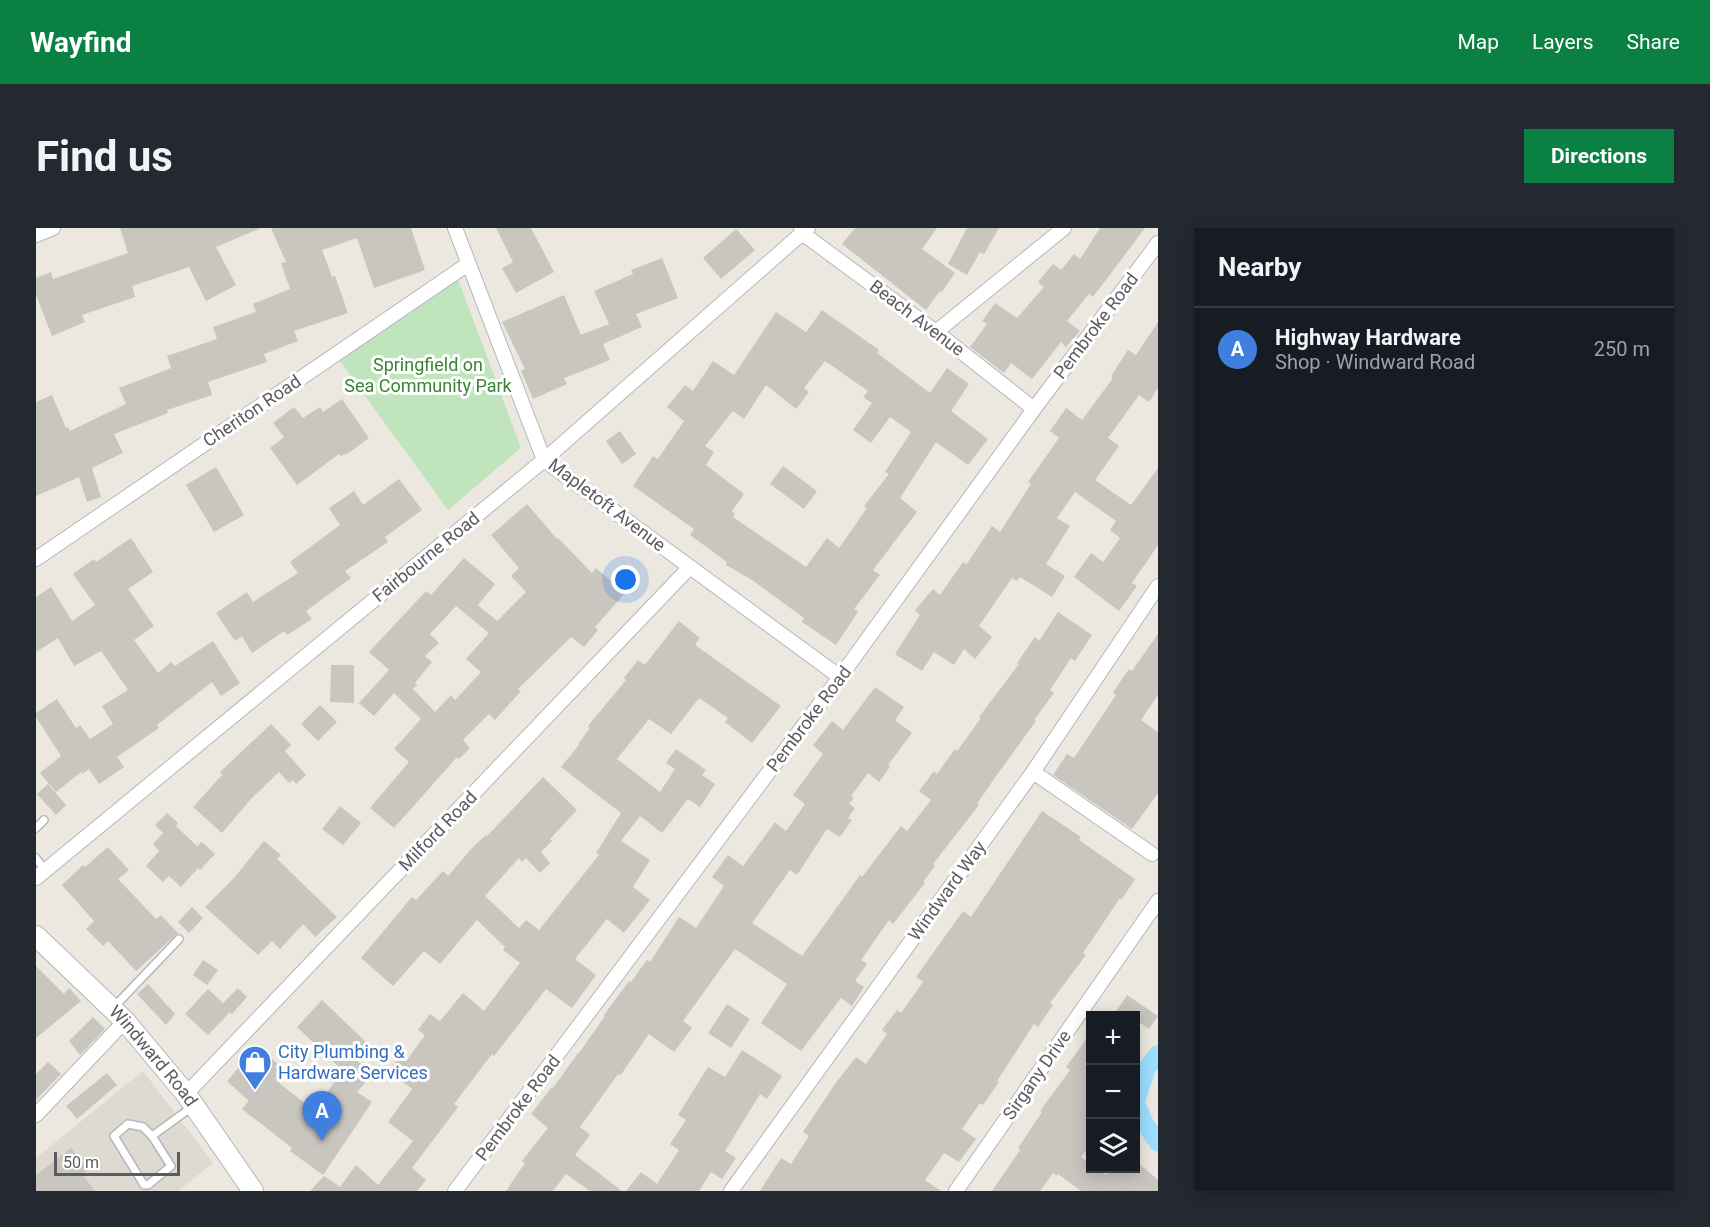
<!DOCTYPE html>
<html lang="en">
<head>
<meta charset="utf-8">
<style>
	:root { --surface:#171b24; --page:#242831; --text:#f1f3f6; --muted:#9ea1a6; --line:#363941; --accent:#0b8043 }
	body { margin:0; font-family:Roboto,sans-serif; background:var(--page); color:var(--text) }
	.controls { position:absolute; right:18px; bottom:18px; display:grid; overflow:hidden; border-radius:0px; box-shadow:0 3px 15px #0003 }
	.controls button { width:54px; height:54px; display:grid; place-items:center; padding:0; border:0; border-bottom:2px solid var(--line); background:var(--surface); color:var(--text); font:30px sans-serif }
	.scale { position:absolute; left:18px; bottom:15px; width:126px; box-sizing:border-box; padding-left:6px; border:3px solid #595d61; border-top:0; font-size:16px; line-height:21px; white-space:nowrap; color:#595d61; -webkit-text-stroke:4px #fff; paint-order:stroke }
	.you { position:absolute; left:590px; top:352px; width:21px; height:21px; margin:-15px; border:4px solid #fff; border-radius:50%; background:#1a73e8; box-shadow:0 0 0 9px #1a73e833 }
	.badge { display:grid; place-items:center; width:39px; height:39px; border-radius:50%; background:var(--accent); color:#fff; font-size:20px; font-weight:700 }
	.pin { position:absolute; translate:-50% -50px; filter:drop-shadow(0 2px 3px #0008) }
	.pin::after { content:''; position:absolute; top:32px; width:21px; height:18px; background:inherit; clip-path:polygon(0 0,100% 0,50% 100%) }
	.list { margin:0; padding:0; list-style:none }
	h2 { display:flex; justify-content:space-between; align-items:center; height:78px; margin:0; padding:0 24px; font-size:26px }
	h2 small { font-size:20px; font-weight:400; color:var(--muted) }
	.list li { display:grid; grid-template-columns:39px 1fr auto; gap:18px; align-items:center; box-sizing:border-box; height:84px; padding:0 24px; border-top:2px solid var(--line) }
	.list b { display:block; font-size:22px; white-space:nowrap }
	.list p { margin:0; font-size:20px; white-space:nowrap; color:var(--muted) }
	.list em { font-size:20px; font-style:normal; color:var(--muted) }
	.icon { flex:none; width:33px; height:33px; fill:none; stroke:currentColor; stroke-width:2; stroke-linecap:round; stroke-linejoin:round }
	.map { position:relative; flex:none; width:1122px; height:963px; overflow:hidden; border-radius:0px }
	header { display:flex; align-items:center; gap:36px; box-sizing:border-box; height:84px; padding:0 30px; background:var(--accent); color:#fff }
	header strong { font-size:28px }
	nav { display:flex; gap:33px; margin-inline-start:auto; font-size:21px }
	.intro { display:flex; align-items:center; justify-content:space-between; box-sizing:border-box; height:144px; padding:0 36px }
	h1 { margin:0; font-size:42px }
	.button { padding:15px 27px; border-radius:0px; background:var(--accent); color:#fff; font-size:21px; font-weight:700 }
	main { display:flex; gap:36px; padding:0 36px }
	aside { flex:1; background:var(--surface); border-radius:0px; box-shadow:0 3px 15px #0003 }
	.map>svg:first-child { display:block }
	.education { fill:#dedad1 }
	.green { fill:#c0e4bb }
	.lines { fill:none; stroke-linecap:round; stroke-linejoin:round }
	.canal { stroke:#9ddfff; stroke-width:18 }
	.building { fill:#c9c5bf; fill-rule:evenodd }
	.service-casing { stroke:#b3b7bb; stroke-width:10 }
	.minor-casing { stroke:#b3b7bb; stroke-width:16 }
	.secondary-casing { stroke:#b2b6bb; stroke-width:22 }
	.service { stroke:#fff; stroke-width:7 }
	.minor { stroke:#fff; stroke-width:14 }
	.secondary { stroke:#fff; stroke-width:20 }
	.labels { text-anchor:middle; stroke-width:6; stroke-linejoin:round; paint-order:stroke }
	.street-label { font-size:18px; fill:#595d61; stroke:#fff }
	.park-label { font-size:18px; fill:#398534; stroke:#fff }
	.shop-label { font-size:18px; fill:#366cbe; stroke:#fff; text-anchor:start }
</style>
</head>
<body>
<header>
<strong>Wayfind</strong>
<nav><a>Map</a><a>Layers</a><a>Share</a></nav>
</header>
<div class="intro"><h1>Find us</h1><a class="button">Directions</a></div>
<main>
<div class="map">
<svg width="1122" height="963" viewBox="0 0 1122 963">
	<rect width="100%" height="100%" fill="#ece8e0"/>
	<!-- education -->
	<path class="education" d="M107,843l70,92 -35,28h-142v-33z"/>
	<!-- green -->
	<path class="green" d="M422,51l63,169 -73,62 -109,-150z"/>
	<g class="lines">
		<!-- canal -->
		<path class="canal" d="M1100,873l11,-33 11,-14
			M1100,875l9,21 13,19"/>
	</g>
	<!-- building -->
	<path class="building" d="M84,0h141l-45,19 20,38 -30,16 -17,-34 -57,19 3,11 -53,18 3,7 -33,14 -16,-41v-17l15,-6 2,7 75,-26z
		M235,0h140l14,42 -51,18 -17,-50 -35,12 10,27 3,-1 13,37 -54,18 4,10 -34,13 3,8 -59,20 4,13 -45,15 1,3 -54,21 9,19 -31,15 9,29 -14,5 -8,-25 -43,19v-94l16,-7 14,33 2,-1 2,4 56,-27 -7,-16 52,-20 -4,-12 50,-17 -4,-12 43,-15 -3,-8 37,-15 -9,-26 5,-1z
		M460,0h35l23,44 -38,21 -14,-25 11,-6z
		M819,0h82l-15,21 33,24 -13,19 -2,-1 -14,19 -84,-66z
		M931,0h32l-15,26 -4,-2 -13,23 -19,-11z
		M1064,0h45l-52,69 -4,-3 -22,27 13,10 -14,16 -5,-5 -29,37 -21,-16 -7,10 -34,-26 17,-23 -5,-3 13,-18 22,15 27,-31 -6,-5 15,-18 8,6 13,-16 6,5z
		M700,1l19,21 -34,29 -18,-21z
		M626,30l16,40 -42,16 6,13 -39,17 7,16 -46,18 3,6 -34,15 -12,-28 4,-2 -23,-47 62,-27 17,40 28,-11 -15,-33 39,-17 -2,-4z
		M786,82l57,40 -2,3 53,40 17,-25 22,16 -18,27 37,28 -20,26 -32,-23 -36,56 17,14 -44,58 7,5 -26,34 4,3 -22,33 -34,-23 2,-4 -52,-38 -26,-15 1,-3 -37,-27 4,-6 -61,-43 20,-30 5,3 26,-38 -17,-14 18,-22 8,6 20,-30 21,14 42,-63 30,20zM789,133l43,30 -5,6 9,6 -19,27 18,13 19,-26 21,15 -26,40 4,2 -25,32 3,2 -28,40 -12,-10 -21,29 -73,-50 2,-3 -3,-3 12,-17 -38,-29 8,-13 -9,-6 28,-35 11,8 22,-34 30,24 13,-17 -5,-4z
		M1122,94v66l-9,14 -10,-7 -31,43 11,8 -24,34 36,25 27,-37v77l-26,38 5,3 -18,25 -45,-34 17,-24 12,9 17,-24 -10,-8 6,-9 -41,-29 -18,26 13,8 -24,38 19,12 -13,21 -32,-20 -3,4 -5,-3 -33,48 13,11 -17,22 -11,-10 -10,16 -20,-13 -12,19 -27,-17 25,-39 -5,-5 18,-21 7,6 23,-33 4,2 25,-38 8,6 31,-48 -3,-2 31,-44 -9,-7 16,-23 16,12 31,-42 -2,-2 17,-26 8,5z
		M306,171l27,39 -19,14 -9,4 -2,-2 -42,31 -27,-37 14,-11 -11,-14 21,-16 9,11 17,-11 3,5z
		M584,203l16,23 -14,10 -16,-23z
		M747,238l34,25 -13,18 -34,-25z
		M180,239l28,48 -30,17 -28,-47z
		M363,251l23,31 -37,27 3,5 -43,29 6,7 -45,33 6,8 -25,16 -3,-4 -32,22 -10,-17 -7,5 -19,-28 31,-21 6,10 45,-29 -8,-11 50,-37 -11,-17 25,-17 9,14z
		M491,276l30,35 1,-1 34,35 4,-5 29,25 -30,34 3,3 -14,17 -13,-10 -53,52 3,2 -26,29 -6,-6 -26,26 7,8 -11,11 -2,-2 -63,71 -24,-20 39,-46 -15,-13 27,-30 -27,-26 -20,23 -15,-13 30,-33 -20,-18 57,-61 5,4 33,-37 31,26 -17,21 19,16 29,-29 -15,-16 8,-8 -28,-33zM420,378l33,27 -23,26 15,13 -26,28 -4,-5 -16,17 -22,-23 4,-4 -2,-2 17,-21 -7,-6 14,-13 -9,-9z
		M95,310l22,34 -25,17 26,37 -20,14 24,33 13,-11 4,4 38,-25 27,42 -19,13 -9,-14 -55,43 2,3 -42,29 7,10 -25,17 -10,-15 -7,5 -1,-2 -25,20 -16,-19 21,-17 -25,-39v-4l21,-14 19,29 4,-3 10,14 23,-15 -11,-18 26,-16 -27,-39 -27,15 -16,-28 -22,14v-55l15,-10 21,34 23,-16 -22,-31 21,-15 2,3z
		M1022,384l34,23 -17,26 -4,-3 -21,32 4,3 -20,27 2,1 -42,58 -17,25 2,1 -46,59 2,2 -12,16 2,1 -32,41 -4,-4 -28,40 6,4 -12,17 9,6 -12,19 -11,-8 -40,53 -40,-28 26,-39 -52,-35 -52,72 9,7 -18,24 -25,-18 -29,42 -2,-2 -38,53 10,8 -15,20 47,36h-32l-24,-17 -13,17h-47l19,-28 -3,-2 26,-33 -17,-14 21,-27 1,1 25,-35h1l26,-37 -1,-1 25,-34 2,1 16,-22 3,2 29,-45 17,11 28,-42 -12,-9 16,-22 15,11 32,-44 11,9 19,-27 -12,-9 30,-41 -10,-9 19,-24 11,9 32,-43 29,20 -9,13 17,13 -24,32 2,2 -11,15 -11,-9 -17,23 3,2 -5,6 6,4 -7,10 4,2 -12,17 -13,-8 -30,46 -7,-5 -38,53 50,33 58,-81 2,2 39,-51 6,5 24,-31 -12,-9 15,-20 3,3 18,-25 2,2 24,-33 -2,-1 40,-53 -2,-1 18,-26 4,4z
		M643,393l21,17 -5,7 86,61 -29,37 -27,-21 3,-4 -29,-20 -28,36 -22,-15 -32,40 43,33 15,-23 -9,-6 10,-14 30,21 -4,5 13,9 -15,23 -12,-8 -26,34 -22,-17 -19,25 29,19 -17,27 17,13 -26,33 -17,-14 -32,40 21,16 -24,33 -26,-19 -52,67 -2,-2 -38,50 4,3 -46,61 14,12 -9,11h-107l14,-15 16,11 16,-22 22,20 35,-44 -25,-19 24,-33 -24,-18 13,-16 6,5 18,-25 -7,-5 12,-16 10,7 23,-28 21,18 36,-48 -17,-13 2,-3 -28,-27 -37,44 -16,-13 -31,35 -32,-28 51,-61 4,3 27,-29 5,5 24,-28 14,-13 1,1 56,-59 34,33 -27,29 2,2 -11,11 9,11 -10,10 -14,-15 -4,4 -3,-4 -34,38 34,32 7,-8 13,10 60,-75 -3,-2 25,-40 -60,-46 18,-22 -1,-1 12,-16 -2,-2 38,-46 -2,-2 14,-18 7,5z
		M1122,406v61l-17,25 17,12v61l-26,36 -79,-54 14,-21 7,4 42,-63 -3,-3 16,-23 3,2z
		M295,437h23v38l-24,-1z
		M284,477l17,17 -19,19 -17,-17z
		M235,496l20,21 -6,6 21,24 -10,9 -3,-4 -4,3 -10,-11 -28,27 -29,34 -29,-26 29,-32 -2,-3z
		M12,556l18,21 -10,10 -19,-21z
		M304,578l21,17 -18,22 -21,-16z
		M1006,583l39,26 -2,3 56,39 -13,20 -2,-1 -37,55 3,2 -36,48 3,2 -15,22 -4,-3 -37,57 2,1 -16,23 -3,-2 -18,26 14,10 -17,23 -15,-9 -19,27 16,11h-181l21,-33 10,6 18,-28 -6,-4 32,-48 21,-27 10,7 21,-30 -5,-4 15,-20 4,3 22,-31 -7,-5 47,-66 8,6z
		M131,585l11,10 -2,3 21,20 5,-4 13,12 -15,16 -2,-2 -17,19 -12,-11 -6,6 -17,-16 13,-15 -6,-7 10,-11 -8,-8z
		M228,613l17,14 -4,4 60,58 -22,20 -12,-13 -23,25 -8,-8 -14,14 -53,-48 29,-29z
		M72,619l21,23 -11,9 38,40 5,-4 17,18 -42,38 -28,-30 -5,5 -17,-17 8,-8 -32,-36 21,-20 2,2z
		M156,679l11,11 -14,15 -11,-11z
		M167,732l15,10 -11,15 -14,-10z
		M0,738l28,28 5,-6 12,13 -45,37z
		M112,756l27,30 -9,11 -29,-31z
		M202,760l9,9 -15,17 -2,-2 -22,23 -23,-21 23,-25 15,14z
		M1091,767l31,21 -9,13 -13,-9v-4h-23z
		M286,772l46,44 -14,14 19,16 -16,18 15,10 -49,73 -33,-24 2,-3 -50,-39 7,-8 -22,-20 30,-35 31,27 -9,10 36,28 27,-41 -45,-43z
		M691,776l23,15 -19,29 -23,-15z
		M57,789l12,12 -25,26 -11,-14z
		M1054,806v111l-9,12 9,7v4h7l9,7 6,-7h24v-7l22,19v11h-77l-23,-17 -1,2 -4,-3 -13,18h-48l28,-41 -2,-2 24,-36 -2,-1 30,-41 -4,-3z
		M706,822l40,26 -15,23 -7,-5 -35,57 11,7 -14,21 -11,-7 -12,19h-73l15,-19 16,12 22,-34 -9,-6 16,-24 -8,-5 30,-48 17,10z
		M12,834l13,12 -25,26v-26z
		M71,845l10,12 -40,34 -11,-13z
		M35,920l17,22 -6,4 13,17h-59v-16z"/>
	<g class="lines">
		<!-- service casing -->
		<g class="service-casing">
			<path id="service" d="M0,600l8,-8
				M0,630l9,12
				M78,779l65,-68
				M116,908l-9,-9 -15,-3 -14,12 30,49h4l23,-19 -19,-30 40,-29"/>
		</g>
		<!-- minor casing -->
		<g class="minor-casing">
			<path id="minor" d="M419,0l89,232 296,217
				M765,0l1,5 134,99 98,77
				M0,7l17,-7
				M900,104l128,-104
				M0,331l432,-295
				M997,544l119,82
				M0,650l508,-418 264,-232
				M150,866l504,-527
				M0,887l89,-94
				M419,963l385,-514 194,-268 124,-166
				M695,963l302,-419 125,-186
				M920,963l202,-290"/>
		</g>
		<!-- secondary casing -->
		<g class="secondary-casing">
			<g id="secondary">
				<path id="s1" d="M0,708l89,85 61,73 67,97"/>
			</g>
		</g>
		<!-- service -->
		<use href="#service" class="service"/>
		<!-- minor -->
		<use href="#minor" class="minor"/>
		<!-- secondary -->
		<use href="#secondary" class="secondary"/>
	</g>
	<!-- icons -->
	<defs>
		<g id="shop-pin" transform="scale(1.725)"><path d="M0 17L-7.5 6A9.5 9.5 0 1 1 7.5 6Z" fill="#3f7fe0" stroke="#fff"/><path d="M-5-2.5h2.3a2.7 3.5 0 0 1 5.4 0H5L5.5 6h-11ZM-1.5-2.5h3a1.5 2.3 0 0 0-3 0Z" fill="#fff"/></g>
	</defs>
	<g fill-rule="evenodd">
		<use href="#shop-pin" x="219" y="834"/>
	</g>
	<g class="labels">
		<!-- street labels -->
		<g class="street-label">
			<text transform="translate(881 90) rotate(37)" y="6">Beach Avenue</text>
			<text transform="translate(1060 98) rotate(-53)" y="6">Pembroke Road</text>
			<text transform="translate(216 183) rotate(-34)" y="6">Cheriton Road</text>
			<text transform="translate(571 277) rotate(37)" y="6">Mapletoft Avenue</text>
			<text transform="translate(390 329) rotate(-39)" y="6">Fairbourne Road</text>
			<text transform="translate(773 491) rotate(-53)" y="6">Pembroke Road</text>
			<text transform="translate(402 603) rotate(-46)" y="6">Milford Road</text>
			<text transform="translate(911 663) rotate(-54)" y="6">Windward Way</text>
			<text dy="6" stroke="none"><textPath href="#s1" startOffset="168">Windward Road</textPath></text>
			<text transform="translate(1001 847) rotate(-55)" y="6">Sirgany Drive</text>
			<text transform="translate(482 880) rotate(-53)" y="6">Pembroke Road</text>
		</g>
		<!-- park labels -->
		<g class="park-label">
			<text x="392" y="143">Springfield on<tspan x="392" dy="21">Sea Community Park</tspan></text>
		</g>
		<!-- shop labels -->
		<g class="shop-label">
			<text x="242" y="830">City Plumbing &amp;<tspan x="242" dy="21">Hardware Services</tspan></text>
		</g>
	</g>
</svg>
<div class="controls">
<button>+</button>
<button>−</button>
<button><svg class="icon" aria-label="layers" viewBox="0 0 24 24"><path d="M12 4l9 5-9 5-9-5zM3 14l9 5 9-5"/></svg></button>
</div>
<div class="scale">50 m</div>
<div class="you"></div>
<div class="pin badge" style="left:286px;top:913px;background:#3f7fe0">A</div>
</div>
<aside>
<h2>Nearby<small></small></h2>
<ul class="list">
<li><span class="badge" style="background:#3f7fe0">A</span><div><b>Highway Hardware</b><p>Shop · Windward Road</p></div><em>250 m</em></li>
</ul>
</aside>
</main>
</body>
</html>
